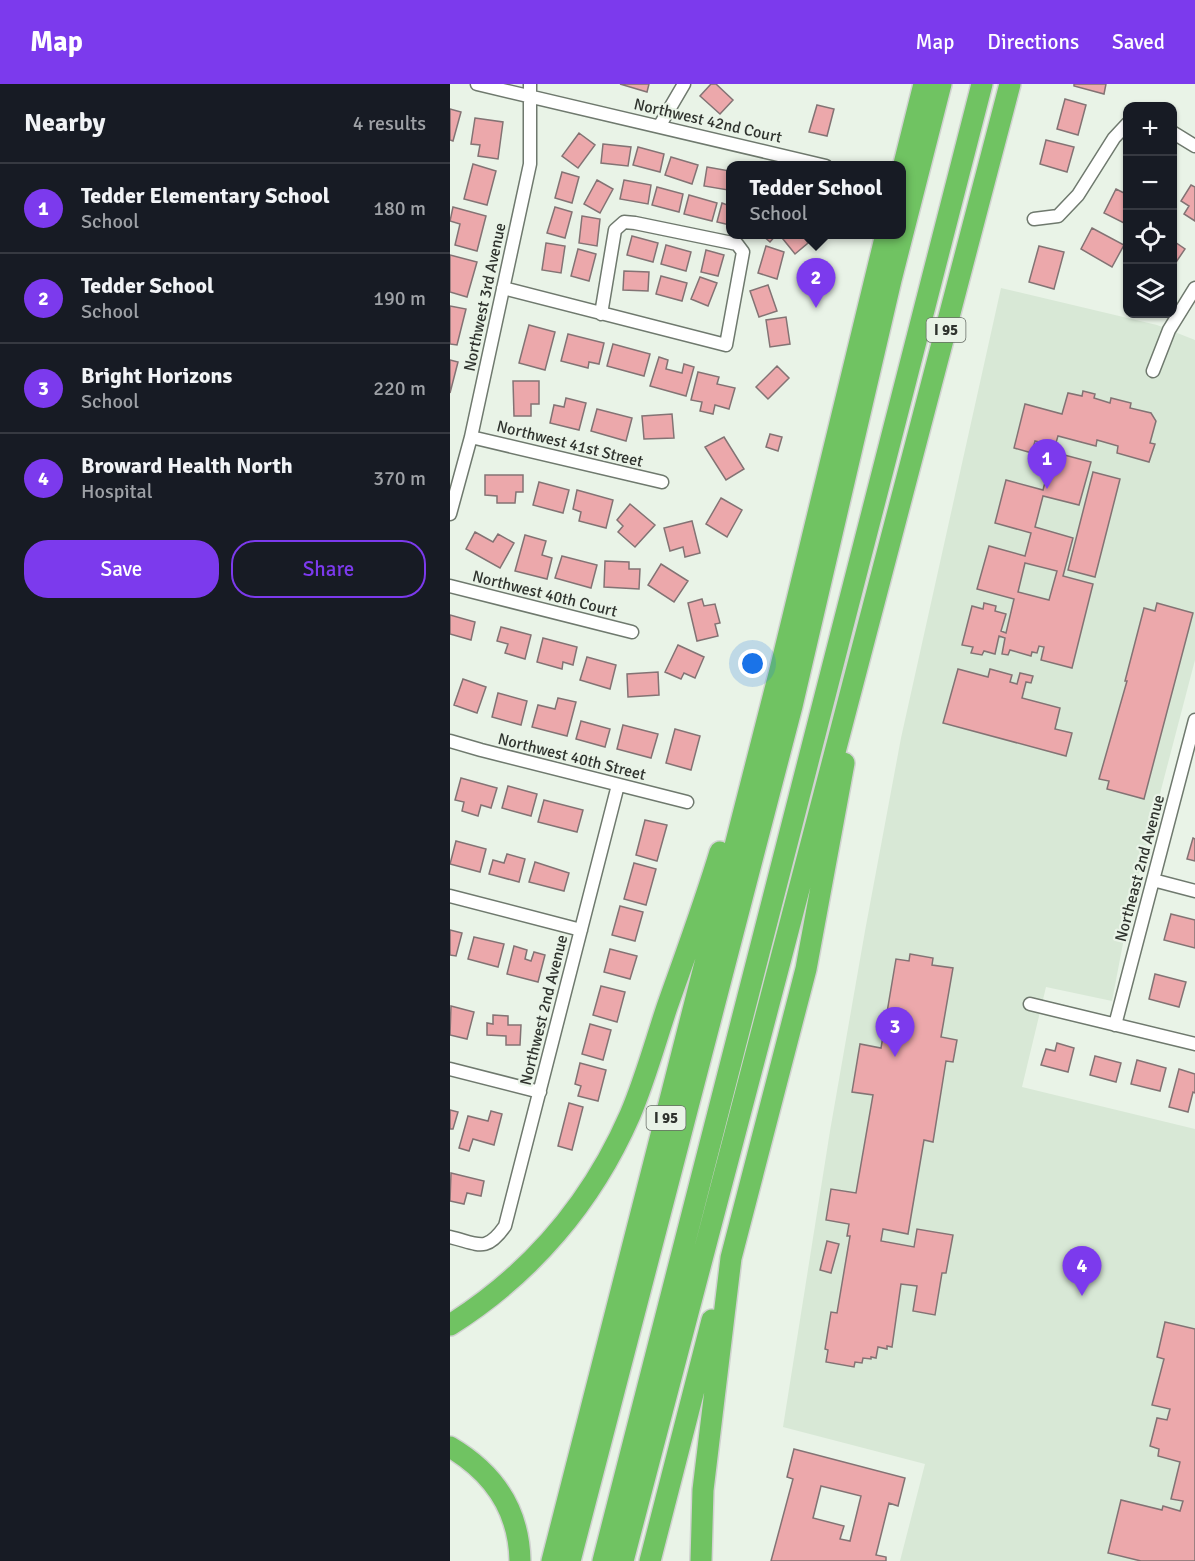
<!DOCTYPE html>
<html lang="en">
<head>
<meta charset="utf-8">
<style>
	:root { --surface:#171b24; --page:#20242c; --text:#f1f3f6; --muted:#9ea1a6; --line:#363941; --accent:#7c3aed }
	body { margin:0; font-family:Signika,sans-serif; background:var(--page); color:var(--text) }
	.controls { position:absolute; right:18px; top:18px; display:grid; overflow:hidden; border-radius:12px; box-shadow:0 2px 4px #0004 }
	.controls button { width:54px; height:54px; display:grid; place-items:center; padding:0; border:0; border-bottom:2px solid var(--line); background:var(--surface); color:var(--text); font:30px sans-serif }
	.you { position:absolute; left:303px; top:580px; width:21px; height:21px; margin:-15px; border:4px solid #fff; border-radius:50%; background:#1a73e8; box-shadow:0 0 0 9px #1a73e833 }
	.badge { display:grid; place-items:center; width:39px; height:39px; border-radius:50%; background:var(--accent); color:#fff; font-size:20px; font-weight:700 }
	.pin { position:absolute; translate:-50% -50px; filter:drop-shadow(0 2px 3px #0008) }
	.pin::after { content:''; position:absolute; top:32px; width:21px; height:18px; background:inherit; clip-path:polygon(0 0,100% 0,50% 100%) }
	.popup { position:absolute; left:276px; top:77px; width:180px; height:78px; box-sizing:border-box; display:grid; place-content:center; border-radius:12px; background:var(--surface); filter:drop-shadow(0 2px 4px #0005); font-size:20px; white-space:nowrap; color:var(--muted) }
	.popup b { font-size:22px; color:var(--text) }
	.popup::after { content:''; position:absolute; left:50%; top:100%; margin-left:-12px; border:12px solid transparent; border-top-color:var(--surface) }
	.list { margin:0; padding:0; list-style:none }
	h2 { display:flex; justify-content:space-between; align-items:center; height:78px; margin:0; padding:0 24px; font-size:26px }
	h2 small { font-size:20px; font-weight:400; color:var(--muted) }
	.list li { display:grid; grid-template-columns:39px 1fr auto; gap:18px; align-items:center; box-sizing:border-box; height:90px; padding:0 24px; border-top:2px solid var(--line) }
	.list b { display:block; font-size:22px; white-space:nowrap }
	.list p { margin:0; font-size:20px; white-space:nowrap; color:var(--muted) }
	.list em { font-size:20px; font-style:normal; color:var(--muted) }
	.actions { display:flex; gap:12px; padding:18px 24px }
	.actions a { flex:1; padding:14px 0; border:2px solid var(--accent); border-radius:24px; text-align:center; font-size:21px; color:var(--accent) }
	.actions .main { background:var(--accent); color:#fff }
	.icon { flex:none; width:33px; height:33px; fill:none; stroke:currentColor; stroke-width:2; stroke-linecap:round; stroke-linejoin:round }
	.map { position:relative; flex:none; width:745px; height:1477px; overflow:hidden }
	header { display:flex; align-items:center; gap:36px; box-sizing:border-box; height:84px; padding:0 30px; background:var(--accent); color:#fff }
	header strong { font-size:28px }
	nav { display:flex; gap:33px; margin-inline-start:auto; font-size:21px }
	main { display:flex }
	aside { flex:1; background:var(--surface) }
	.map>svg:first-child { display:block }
	.built { fill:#d8e8d6 }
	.building { fill:#eca8ab; stroke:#837374; stroke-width:1.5; fill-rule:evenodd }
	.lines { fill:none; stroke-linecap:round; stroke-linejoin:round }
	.minor-casing { stroke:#6f796e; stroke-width:15 }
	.motorway-casing { stroke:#d1d2d1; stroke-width:24 }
	.minor { stroke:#fff; stroke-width:12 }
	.motorway { stroke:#70c362; stroke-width:21 }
	.labels { text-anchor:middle; stroke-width:4.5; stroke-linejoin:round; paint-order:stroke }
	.shield { fill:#e9f3e7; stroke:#676d66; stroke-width:1.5 }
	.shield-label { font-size:15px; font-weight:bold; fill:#2f332e }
	.street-label { font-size:16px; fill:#2f332e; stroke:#e9f3e7 }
</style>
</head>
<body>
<header>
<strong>Map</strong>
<nav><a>Map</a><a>Directions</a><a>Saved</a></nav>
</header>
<main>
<aside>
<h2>Nearby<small>4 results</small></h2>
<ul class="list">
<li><span class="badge">1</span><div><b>Tedder Elementary School</b><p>School</p></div><em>180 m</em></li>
<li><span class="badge">2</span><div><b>Tedder School</b><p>School</p></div><em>190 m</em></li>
<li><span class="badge">3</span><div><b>Bright Horizons</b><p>School</p></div><em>220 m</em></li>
<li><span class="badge">4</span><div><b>Broward Health North</b><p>Hospital</p></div><em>370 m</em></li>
</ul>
<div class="actions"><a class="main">Save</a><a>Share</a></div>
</aside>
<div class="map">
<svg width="745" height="1477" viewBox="0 0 745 1477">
	<rect width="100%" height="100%" fill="#e9f3e7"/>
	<!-- built -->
	<path class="built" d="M551,204l156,37 38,15v320l-66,252 -17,89 -66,-14 -24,100 173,42v432h-295l25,-97 -142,-37 47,-296 35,-200 36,-193z"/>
	<!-- building -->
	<path class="building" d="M170,0h29l-2,8z
		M261,0h5l17,16 -13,14 -20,-18z
		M624,0h32l-2,10 -30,-8z
		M615,15l21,6 -8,30 -21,-6z
		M367,21l17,4 -7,27 -18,-4z
		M0,25l11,3 -8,29 -3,-1z
		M25,34l28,4 -5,37 -20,-3 2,-11 -9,-1z
		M129,49l16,12 -17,23 -16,-12z
		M596,56l28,7 -7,25 -27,-8z
		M153,60l28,3 -3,19 -27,-3z
		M188,63l26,7 -4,18 -27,-7z
		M221,73l27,8 -6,19 -27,-9z
		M23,80l23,7 -9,34 -23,-6z
		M257,83l23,4 -2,19 -24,-4z
		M112,88l17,5 -7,26 -17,-5z
		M147,96l16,9 -13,24 -16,-9z
		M174,96l27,5 -3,19 -28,-5z
		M741,101l4,2v34l-11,-7 5,-8 -8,-5z
		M207,103l26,7 -4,18 -27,-7z
		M666,105l12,6v30l-24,-12z
		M239,111l28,8 -5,18 -28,-7z
		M272,119l8,3v19l-13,-3z
		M3,123l33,9 -9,35 -22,-6 5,-21 -10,-3z
		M105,123l17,5 -7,26 -18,-5z
		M132,132l18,3 -3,27 -18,-3z
		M642,144l32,17 -12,22 -31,-18z
		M311,150h16l-7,8z
		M339,150h13l6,9 -13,11 -12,-15z
		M182,152l26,7 -5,19 -26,-7z
		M722,156l13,9 -13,19z
		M96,159l19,3 -4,27 -19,-3z
		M216,161l25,7 -5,19 -25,-7z
		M316,162l18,6 -7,27 -19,-6z
		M589,162l25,6 -10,37 -25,-7z
		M128,165l18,5 -7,27 -18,-5z
		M256,166l18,5 -6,21 -17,-4z
		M0,171l27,7 -10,35 -17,-5z
		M174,187l25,1 -1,19 -25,-1z
		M211,192l26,7 -5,18 -26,-7z
		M250,193l17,6 -9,23 -17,-7z
		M318,201l9,26 -18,6 -9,-26z
		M0,222l16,3 -9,36 -7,-1z
		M336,233l4,27 -20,3 -4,-27z
		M79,241l26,7 -10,38 -26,-7z
		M118,250l36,9 -5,21 -10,-2 -1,6 -27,-7z
		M163,260l37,10 -6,22 -37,-10z
		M209,273l9,3 -2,9 16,4 2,-9 10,3 -8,29 -36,-10z
		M0,276l8,2 -8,31z
		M327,282l12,12 -21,21 -12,-12z
		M248,288l21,5 -2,7 18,4 -6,21 -14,-4 -2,9 -13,-3 2,-9 -11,-2z
		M63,297h26v23h-8v12h-17z
		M633,307l12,3 -1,4 16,5 1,-5 20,5 -1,5 21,5 5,8 -6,22 5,1 -6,18 -32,-9 1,-7 -21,-6 -1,6 -38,-10 -3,10 -20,-5 -3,12 -18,-5 11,-44 37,10 6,-21 14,3z
		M116,314l20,5 -7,27 -29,-7 4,-18 10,2z
		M147,325l35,9 -6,23 -35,-10z
		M222,330l2,24 -30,1 -2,-23z
		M320,350l12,3 -4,14 -12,-4z
		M274,353l20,32 -18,11 -21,-33z
		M603,368l38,10 -12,43 -36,-9 -8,31 38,11 -10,38 30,8 -21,84 -31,-8 3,-13 -5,-1 -2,7 -5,-1 -1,4 -21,-6 -2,5 -6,-1 3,-16 -6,-2 -4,18 -11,-3 -2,4 -11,-2 2,-6 -11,-2 10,-39 11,3 1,-6 12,3 -1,5 11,3 -5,17 5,2 8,-34 -37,-10 12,-43 36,10 6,-23 -36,-10 11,-43 37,10zM575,479l32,8 -8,29 -31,-8z
		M643,388l27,7 -25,98 -27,-7z
		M35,391h38v17h-7l-1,11h-18v-7l-12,-1z
		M89,398l30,8 -6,23 -30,-8z
		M127,406l36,10 -7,28 -27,-7 2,-9 -8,-3z
		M271,414l21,12 -15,27 -21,-13z
		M180,420l25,21 -20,22 -17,-15 5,-6 -6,-6z
		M242,437l8,32 -15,4 -2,-10 -13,4 -6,-23z
		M25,448l18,10 5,-8 16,9 -14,25 -34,-19z
		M75,451l21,6 -4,14 10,3 -5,21 -32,-8z
		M112,472l35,9 -6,23 -36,-10z
		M155,477l24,1v7h11l-1,20 -35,-2z
		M211,480l27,17 -14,21 -26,-17z
		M252,515l2,7 11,-2 5,19 -5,1 3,12 -21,5 -9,-38z
		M707,519l36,10 -49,186 -37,-10 2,-8 -10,-2 28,-98h-2l19,-73 11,3z
		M0,531l25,7 -4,18 -21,-6z
		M51,543l30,8 -6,24 -20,-6 3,-9 -11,-3z
		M93,554l34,9 -4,18 -10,-3 -1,7 -25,-7z
		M228,561l26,12 -9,21 -11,-5 -3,6 -16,-7z
		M137,573l29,8 -6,24 -30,-9z
		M508,585l30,8 2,-8 22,6 -2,7 7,2 3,-11 13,3 -2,7 -5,-1 -4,16 38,10 -5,21 17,4 -6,23 -123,-33z
		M208,588l1,23 -31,2 -1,-23z
		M13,595l23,8 -9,26 -23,-8z
		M48,609l29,8 -6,24 -29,-8z
		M108,614l18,4 -9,34 -35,-9 6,-22 17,4z
		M131,637l29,8 -5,18 -29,-8z
		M173,641l35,9 -7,24 -34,-9z
		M225,645l25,7 -9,34 -25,-7z
		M11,694l36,10 -6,20 -10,-3 -3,11 -16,-5 2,-9 -9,-2z
		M58,702l29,8 -6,22 -29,-8z
		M94,716l39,10 -6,22 -39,-10z
		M195,736l22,5 -10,36 -21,-6z
		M743,754l2,1v22l-8,-2z
		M6,757l30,8 -6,23 -30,-8z
		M57,770l18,5 -6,23 -30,-8 4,-14 11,3z
		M85,778l34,11 -5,18 -35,-9z
		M184,779l22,6 -10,36 -22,-6z
		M170,822l23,6 -8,29 -23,-6z
		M721,830l24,6v28l-31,-8z
		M0,846l12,3 -6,23 -6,-1z
		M24,853l30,7 -6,23 -30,-8z
		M64,862l13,4 -2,9 6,2 3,-9 11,3 -7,27 -31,-8z
		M160,865l27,7 -7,23 -26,-7z
		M460,870l23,4 -1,7 21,3 -12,69 16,3 -4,22 -7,-1 -13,81 -9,-2 -16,94 -25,-5 -2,12 33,6 3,-18 36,6 -7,38h-4l-7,42 -22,-4 4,-25 -16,-2 -9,63 -5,-1v3l-9,-2 -2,11 -5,-1v2l-8,-1 -1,5 -7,-1 -1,5 -28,-5 2,-12 -3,-1 6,-37 6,1 13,-77h-3l2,-12 -23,-4 5,-31 25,4 17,-98 -21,-3 8,-48 21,4 15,-89 13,2z
		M705,890l31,8 -7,25 -30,-8z
		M151,902l24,6 -8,30 -24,-7z
		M1,922l23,6 -7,27 -17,-4z
		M43,931l15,1v9h13l-1,20h-14v-9l-19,-1v-12l6,1z
		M140,940l21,6 -8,30 -21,-6z
		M607,959l17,5 -6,24 -27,-7 5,-16 9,2z
		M645,972l26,7 -5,19 -26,-7z
		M687,976l29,8 -6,23 -29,-7z
		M130,979l26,7 -8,31 -20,-5 3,-10 -6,-2z
		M729,985l16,5v19l-2,-1 -5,20 -19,-5z
		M119,1019l14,4 -11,43 -14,-4z
		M0,1026l8,2 -5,17h-3z
		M41,1027l11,3 -8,31 -21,-6 -4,12 -10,-3 9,-32 20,5z
		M1,1089l33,8 -3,15 -14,-3 -3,11 -14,-3z
		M377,1157l12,3 -8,29 -11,-3z
		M715,1238l30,7v232h-54l-33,-8 13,-53 41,10 1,-4 17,5 3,-10 -12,-2 9,-37 -22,-6 1,-7 -9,-3 7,-28 10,2 3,-11 -18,-4 12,-46 -7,-2z
		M344,1365l111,29 -7,28 -9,-3 -13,52 10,2v4h-115l22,-82 -6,-2zM371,1402l40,10 -11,45 -10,-2 4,-13 -31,-8z"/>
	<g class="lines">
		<!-- minor casing -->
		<g class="minor-casing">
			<path id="minor" d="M27,0l349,82
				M210,41l24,-41
				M722,48l23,14
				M584,135l24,-3 20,-21 36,-57 14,-15
				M53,204l223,57 17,-93 -6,-8 -102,-21 -11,-1 -9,8 -14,84
				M703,287l16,-41 26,-42
				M21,353l191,45
				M0,430l21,-77 59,-273v-80
				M0,502l182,46
				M0,657l31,9 206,52
				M703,796l42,11
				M0,812l131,34
				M580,920l165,40
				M665,941l80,-305
				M0,985l90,23
				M0,1153c29,7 36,16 55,-11l113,-441"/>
		</g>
		<!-- motorway casing -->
		<g class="motorway-casing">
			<path id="motorway" d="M452,88l22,-88
				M0,1241c81,-51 142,-123 180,-210 15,-35 25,-72 37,-108 18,-51 37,-102 53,-155
				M0,1363c44,26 69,63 70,114
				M102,1477l227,-887 107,-440
				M120,1477l222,-855 99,-426 50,-196
				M153,1477l379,-1477
				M173,1477l387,-1477
				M200,1477l62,-241
				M251,1477l2,-71 28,-232 75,-289 38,-206"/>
		</g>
		<!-- minor -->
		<use href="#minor" class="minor"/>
		<!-- motorway -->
		<use href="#motorway" class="motorway"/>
	</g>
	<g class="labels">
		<!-- shield labels -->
		<g class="shield">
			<rect x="476.5" y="234" width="39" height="24" rx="4.5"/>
			<rect x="196.5" y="1022" width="39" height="24" rx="4.5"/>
		</g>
		<g class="shield-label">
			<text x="496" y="251">I 95</text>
			<text x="216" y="1039">I 95</text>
		</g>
		<!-- street labels -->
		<g class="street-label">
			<text transform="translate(258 36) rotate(13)" y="6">Northwest 42nd Court</text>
			<text transform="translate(34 213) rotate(-78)" y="6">Northwest 3rd Avenue</text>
			<text transform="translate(120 359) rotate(14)" y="6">Northwest 41st Street</text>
			<text transform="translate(95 509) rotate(14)" y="6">Northwest 40th Court</text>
			<text transform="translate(122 672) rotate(14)" y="6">Northwest 40th Street</text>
			<text transform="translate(689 784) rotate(-75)" y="6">Northeast 2nd Avenue</text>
			<text transform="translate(93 926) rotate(-76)" y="6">Northwest 2nd Avenue</text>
		</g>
	</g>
</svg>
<div class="controls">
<button>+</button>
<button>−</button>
<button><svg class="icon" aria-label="locate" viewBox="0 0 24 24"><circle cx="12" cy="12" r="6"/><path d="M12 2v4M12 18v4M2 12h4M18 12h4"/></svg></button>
<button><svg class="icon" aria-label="layers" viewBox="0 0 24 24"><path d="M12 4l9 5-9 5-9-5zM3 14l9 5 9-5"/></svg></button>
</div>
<div class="you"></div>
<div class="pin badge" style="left:597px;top:405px">1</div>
<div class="pin badge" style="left:366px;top:224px">2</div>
<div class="popup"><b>Tedder School</b>School</div>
<div class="pin badge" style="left:445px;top:973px">3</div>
<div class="pin badge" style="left:632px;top:1212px">4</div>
</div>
</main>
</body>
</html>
